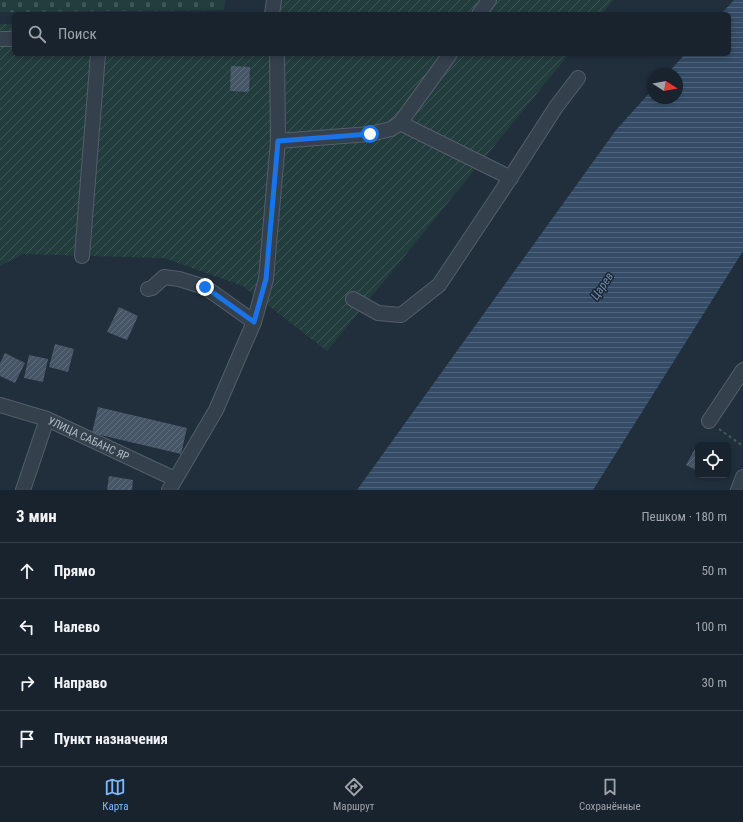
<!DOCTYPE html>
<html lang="ru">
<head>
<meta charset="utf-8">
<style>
	:root { --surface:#19232e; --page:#262f3a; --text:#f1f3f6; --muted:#9fa4aa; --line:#37404a; --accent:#7fbaff }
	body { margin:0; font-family:"Roboto Condensed",sans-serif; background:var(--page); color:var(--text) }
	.controls { position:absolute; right:12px; bottom:12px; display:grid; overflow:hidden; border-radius:6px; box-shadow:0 2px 6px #0003 }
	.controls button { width:36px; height:36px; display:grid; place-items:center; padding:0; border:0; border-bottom:1px solid var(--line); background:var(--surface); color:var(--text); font:20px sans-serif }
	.compass { position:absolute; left:647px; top:68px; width:36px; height:36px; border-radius:50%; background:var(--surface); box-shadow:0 2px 6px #0003; rotate:101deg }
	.stop { position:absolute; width:12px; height:12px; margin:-9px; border:3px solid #1a73e8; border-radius:50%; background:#fff }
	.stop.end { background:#1a73e8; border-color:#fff; box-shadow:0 1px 4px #0008 }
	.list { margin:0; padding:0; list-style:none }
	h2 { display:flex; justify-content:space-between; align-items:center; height:52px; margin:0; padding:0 16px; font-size:17px }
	h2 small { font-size:13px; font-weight:400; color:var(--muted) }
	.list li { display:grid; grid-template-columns:26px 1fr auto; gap:12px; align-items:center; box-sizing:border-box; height:56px; padding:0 16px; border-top:1px solid var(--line) }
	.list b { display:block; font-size:15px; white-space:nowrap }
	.list em { font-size:13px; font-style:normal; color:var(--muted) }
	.icon { flex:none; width:22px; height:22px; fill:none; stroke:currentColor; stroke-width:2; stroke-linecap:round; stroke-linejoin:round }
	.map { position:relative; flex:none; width:743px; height:490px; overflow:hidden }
	.search { position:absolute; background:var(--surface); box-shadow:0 2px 6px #0003; left:12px; right:12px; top:12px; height:44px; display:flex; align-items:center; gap:10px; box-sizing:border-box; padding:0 14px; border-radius:6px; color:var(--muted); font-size:15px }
	.sheet { height:276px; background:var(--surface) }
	nav { display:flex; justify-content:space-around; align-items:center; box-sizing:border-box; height:56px; border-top:1px solid var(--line); background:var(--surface); font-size:11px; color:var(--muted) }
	nav a { display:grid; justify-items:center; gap:2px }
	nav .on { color:var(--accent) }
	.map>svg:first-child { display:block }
	.cemetery { fill:url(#cemetery-stones) }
	.garden { fill:url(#garden-furrows) }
	.water { fill:url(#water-rules) }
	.building { fill:url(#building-hatch) }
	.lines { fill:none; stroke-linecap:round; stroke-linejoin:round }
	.street-casing { stroke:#535e6a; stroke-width:16 }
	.path { stroke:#415a5b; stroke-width:2; stroke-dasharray:3 3; stroke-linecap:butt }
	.street { stroke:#35404d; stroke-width:14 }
	.route { stroke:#1a73e8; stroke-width:5 }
	.labels { text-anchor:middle; stroke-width:3; stroke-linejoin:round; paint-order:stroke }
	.street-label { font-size:11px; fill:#b0bbc8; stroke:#1a2531 }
	.water-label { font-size:12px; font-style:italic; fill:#6f8fae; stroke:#1a2531 }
</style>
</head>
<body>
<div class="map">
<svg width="743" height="490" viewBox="0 0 743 490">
	<defs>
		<pattern id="cemetery-stones" width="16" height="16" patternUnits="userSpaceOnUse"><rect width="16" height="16" fill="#233d3e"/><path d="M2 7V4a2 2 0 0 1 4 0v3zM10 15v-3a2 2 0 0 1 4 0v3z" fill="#405758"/></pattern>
		<pattern id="garden-furrows" width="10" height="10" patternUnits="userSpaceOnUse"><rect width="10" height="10" fill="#233d3e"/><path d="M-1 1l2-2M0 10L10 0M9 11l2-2" fill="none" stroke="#405758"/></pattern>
		<pattern id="water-rules" width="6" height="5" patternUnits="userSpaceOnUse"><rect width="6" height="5" fill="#344c65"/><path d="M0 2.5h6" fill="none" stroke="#4f647a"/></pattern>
		<pattern id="building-hatch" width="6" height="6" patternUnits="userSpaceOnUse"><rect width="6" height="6" fill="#475666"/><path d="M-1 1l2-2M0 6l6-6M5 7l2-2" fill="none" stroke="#5f6c7a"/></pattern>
	</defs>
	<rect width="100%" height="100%" fill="#212f3d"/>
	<!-- cemetery -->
	<path class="cemetery" d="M0,0h225l-1,10 -224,2z"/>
	<!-- garden -->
	<path class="garden" d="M271,0h342l-11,14h-333z
		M0,24h14v30h555l-242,297 -84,-65 -79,-28 -141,-4 -23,12z"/>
	<!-- water -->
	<path class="water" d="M734,0h9v251l-150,239h-236l259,-360 37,-41v9h24v-24h-10l18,-20h44v-40h-8z"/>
	<!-- building -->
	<path class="building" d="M231,66l19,1 -1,25 -19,-1z
		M119,307l19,9 -11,24 -20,-8z
		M55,344l19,5 -6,23 -19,-5z
		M5,353l20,10 -10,20 -15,-7v-13z
		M29,355l19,4 -5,23 -19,-4z
		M98,407l89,21 -6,26 -89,-21z
		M696,447l2,2v22l-12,-6z
		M109,476l24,4 -1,10h-25z"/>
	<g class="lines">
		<!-- street casing -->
		<g class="street-casing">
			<g id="street">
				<path d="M272,14l2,-14"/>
				<path d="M479,14l10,-14"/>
				<path d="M0,39h14"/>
				<path d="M277,54l1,87 92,-7 21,-5 9,-6 50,-69"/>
				<path d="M400,123l111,55"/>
				<path d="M82,256l16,-202"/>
				<path d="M148,289l4,-1 12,-11 15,2 26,8 49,35"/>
				<path d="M353,299l25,14 23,2 38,-30 66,-99 51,-79 22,-29"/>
				<path id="s1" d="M0,405l47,14 128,60"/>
				<path d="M709,421l34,-51"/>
				<path d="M23,490l24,-71"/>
				<path d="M169,490l47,-80 38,-88 12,-43 12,-138"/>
				<path d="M738,490l5,-13"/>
			</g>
		</g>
		<!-- path -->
		<path class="path" d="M719,429l24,17"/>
		<!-- street -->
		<use href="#street" class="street"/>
	</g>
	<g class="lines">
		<!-- route -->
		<path class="route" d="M205,287l49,35 12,-43 12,-138 92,-7"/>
	</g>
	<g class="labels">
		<!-- street labels -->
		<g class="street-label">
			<text dy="4" stroke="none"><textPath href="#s1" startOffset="95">УЛИЦА САБАНС ЯР</textPath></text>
		</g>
		<!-- water labels -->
		<g class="water-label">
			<text transform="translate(602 286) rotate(-56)" y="4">Царев</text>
		</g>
	</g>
</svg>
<div class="controls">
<button><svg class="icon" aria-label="locate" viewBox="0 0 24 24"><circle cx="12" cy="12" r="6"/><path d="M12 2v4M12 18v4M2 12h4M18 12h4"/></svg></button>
</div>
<svg class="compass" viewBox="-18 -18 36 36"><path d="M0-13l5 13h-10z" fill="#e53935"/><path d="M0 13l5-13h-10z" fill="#9fa4aa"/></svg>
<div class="stop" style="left:370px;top:134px"></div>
<div class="stop end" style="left:205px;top:287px"></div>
<div class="search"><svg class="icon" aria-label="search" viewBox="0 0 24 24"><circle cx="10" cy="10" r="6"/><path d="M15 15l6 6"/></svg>Поиск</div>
</div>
<section class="sheet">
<h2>3 мин<small>Пешком · 180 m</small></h2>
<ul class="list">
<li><svg class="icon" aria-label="ahead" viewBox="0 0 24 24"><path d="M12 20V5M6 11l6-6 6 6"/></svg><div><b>Прямо</b></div><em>50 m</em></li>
<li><svg class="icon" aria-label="left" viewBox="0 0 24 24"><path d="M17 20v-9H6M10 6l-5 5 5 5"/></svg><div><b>Налево</b></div><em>100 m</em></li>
<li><svg class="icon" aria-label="right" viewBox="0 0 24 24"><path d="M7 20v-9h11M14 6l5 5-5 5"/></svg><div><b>Направо</b></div><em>30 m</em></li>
<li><svg class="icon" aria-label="arrive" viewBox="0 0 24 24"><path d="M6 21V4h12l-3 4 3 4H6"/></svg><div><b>Пункт назначения</b></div></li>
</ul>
</section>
<nav>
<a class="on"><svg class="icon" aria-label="map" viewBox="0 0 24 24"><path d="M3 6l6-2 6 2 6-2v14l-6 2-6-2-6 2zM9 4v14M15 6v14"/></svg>Карта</a>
<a><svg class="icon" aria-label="directions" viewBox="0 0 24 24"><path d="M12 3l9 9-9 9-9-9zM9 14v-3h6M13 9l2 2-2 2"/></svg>Маршрут</a>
<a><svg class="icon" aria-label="saved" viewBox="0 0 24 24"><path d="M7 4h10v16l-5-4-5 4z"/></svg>Сохранённые</a>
</nav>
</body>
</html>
